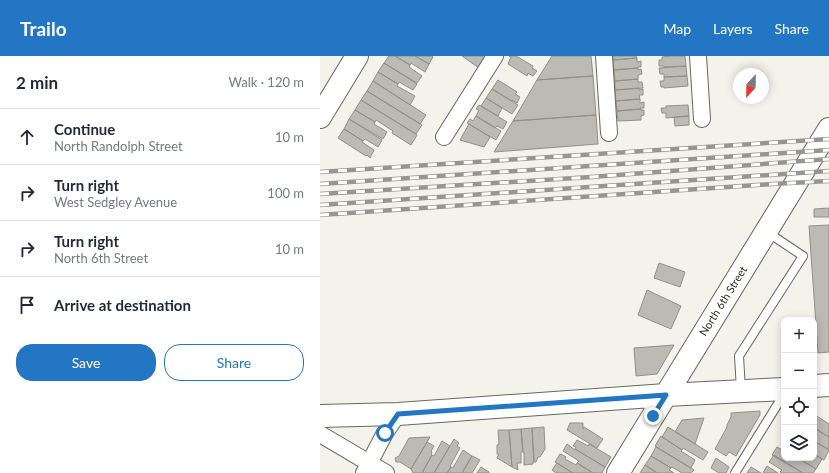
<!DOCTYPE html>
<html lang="en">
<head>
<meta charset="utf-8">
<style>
	:root { --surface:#fff; --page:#f6f6f7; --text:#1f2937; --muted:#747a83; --line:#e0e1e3; --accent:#2276c4 }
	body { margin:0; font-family:Lato,sans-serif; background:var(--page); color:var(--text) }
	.controls { position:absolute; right:12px; bottom:12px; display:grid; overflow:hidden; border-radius:8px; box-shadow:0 2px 10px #0003 }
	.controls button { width:36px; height:36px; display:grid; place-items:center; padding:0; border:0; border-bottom:1px solid var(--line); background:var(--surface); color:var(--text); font:20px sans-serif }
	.compass { position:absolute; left:413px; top:12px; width:36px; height:36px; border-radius:50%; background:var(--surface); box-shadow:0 2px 10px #0003; rotate:202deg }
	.stop { position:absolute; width:12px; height:12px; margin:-9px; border:3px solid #2276c4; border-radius:50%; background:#fff }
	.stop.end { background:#2276c4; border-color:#fff; box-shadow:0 1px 4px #0008 }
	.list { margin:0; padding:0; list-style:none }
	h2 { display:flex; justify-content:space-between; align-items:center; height:52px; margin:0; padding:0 16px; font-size:17px }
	h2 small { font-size:13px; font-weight:400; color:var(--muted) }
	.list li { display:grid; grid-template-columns:26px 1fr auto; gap:12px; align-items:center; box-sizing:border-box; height:56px; padding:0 16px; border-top:1px solid var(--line) }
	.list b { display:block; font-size:15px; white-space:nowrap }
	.list p { margin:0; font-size:13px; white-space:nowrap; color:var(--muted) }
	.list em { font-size:13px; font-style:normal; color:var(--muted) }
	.actions { display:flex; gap:8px; padding:12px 16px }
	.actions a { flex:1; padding:9px 0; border:1px solid var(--accent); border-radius:16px; text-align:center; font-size:14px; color:var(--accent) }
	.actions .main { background:var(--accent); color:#fff }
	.icon { flex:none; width:22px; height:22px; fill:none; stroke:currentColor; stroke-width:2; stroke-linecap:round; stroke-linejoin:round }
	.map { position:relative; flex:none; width:509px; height:417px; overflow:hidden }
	header { display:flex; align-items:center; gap:24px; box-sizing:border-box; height:56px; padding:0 20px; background:var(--accent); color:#fff }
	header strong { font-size:19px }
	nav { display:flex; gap:22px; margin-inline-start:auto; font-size:14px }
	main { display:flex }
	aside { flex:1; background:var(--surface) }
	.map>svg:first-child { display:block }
	.building { fill:#bbbbb4; stroke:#909089 }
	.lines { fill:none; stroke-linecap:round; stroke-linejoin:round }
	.lane-casing { stroke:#686861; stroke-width:10 }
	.street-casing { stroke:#686861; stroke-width:18 }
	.secondary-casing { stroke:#686861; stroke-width:24 }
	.lane { stroke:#fff; stroke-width:8 }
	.street { stroke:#fff; stroke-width:16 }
	.secondary { stroke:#fff; stroke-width:22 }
	.rail-casing { stroke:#969690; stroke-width:4.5 }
	.rail { stroke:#fffffe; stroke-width:3; stroke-dasharray:9; stroke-linecap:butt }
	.route { stroke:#2276c4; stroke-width:5 }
	.labels { text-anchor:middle; stroke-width:4; stroke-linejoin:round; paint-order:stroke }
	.street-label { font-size:11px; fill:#252522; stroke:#fffffe }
</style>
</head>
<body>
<header>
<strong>Trailo</strong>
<nav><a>Map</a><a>Layers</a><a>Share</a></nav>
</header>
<main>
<aside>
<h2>2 min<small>Walk · 120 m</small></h2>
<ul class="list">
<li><svg class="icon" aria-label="ahead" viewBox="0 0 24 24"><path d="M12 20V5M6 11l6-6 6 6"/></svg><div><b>Continue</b><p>North Randolph Street</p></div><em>10 m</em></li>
<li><svg class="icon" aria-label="right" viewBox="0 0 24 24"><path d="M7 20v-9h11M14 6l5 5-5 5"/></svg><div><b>Turn right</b><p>West Sedgley Avenue</p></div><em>100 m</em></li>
<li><svg class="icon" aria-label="right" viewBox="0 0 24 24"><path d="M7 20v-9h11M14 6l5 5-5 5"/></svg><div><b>Turn right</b><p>North 6th Street</p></div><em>10 m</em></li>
<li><svg class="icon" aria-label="arrive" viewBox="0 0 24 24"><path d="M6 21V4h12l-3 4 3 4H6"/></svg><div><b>Arrive at destination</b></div></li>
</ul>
<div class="actions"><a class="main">Save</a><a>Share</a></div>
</aside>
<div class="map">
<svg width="509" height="417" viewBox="0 0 509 417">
	<rect width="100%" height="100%" fill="#f3f3eb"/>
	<!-- building -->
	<path class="building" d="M69,0h6l15,9 -1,2 13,9 -5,7 -33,-20z
		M75,0h20l14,8 -4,8 -14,-9 -1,2z
		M95,0h17l1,1 -4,7z
		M142,0h20l3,2 -6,10z
		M189,0h7l17,10 -1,2 5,3 -4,5 -5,-3 -1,3 -19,-12 3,-7z
		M232,0h39l2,20 -56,4z
		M293,0h23l1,2 -24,2z
		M351,0h14l1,10 -22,1v-1h-5v-6h3v-3z
		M317,2v4l4,-1v6h-3v1l-24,2 -1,-10z
		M64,7l33,21 -4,6 -14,-8 -1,2 -20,-12z
		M366,10l1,10 -23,1v-3h-4l-1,-6z
		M318,12v2l3,-1 1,5 -4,1v4l-23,2 -1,-11z
		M58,16l20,12 -1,2 18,10 -5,9 -37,-24z
		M273,20l3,39 -83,6 24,-41z
		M367,20l1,10 -24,2v-1h-3l-1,-6h4v-4z
		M318,23v3h4l1,6 -28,2v-9z
		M178,24l19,12 -2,2 5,3 -3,6 -5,-3v1l-20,-12z
		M53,25l53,34 -6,9 -53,-33z
		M319,32v2l4,-1v6h-4l1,4 -24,2 -1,-11z
		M172,33l26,16 -6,9 -26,-16z
		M47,35l55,34 -6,9 -55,-34z
		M166,42l16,10 -4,8 -17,-10z
		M320,43v4l4,-1v6h-4l1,1 -24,2 -1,-10z
		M41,44l56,35 -6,10 -19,-12 1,-2 -17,-11 -1,2 -20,-12z
		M159,49l28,17 -4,7 -6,-3 -2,2 -19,-12 3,-6 -3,-1z
		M368,49l1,11 -23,2v-5h-4l-1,-5h5v-2z
		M321,53v1h3v5l-3,1v4l-23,1 -1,-10z
		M35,54l20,12 -1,2 13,8 -4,7 -34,-20z
		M276,59l2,29 -104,8 19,-31z
		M156,60l25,15 -5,9 -29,-17 3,-4 3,2z
		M369,60v9l-14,1 -1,-9z
		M29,63l33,21 -4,7 -13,-8 -2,2 -19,-12z
		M149,68l21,13 -6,10 -24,-7z
		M24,73l19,12 -1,1 12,8 -4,8 -3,-3 -1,1 -28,-18z
		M509,152v9h-15v-8z
		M509,169v127l-11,1 -9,-127z
		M339,207l26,9 -5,15 -26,-9z
		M327,234l34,16 -10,23 -33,-14z
		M354,289l-17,29 -21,2 -2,-28z
		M440,355v4l-24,41 -7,-4 -3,4 -11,-7 12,-22v-2l4,-8v-4z
		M495,359l14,9v13l-15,-9v-11z
		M384,362l-9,26 -20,-12 7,-12z
		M250,367h13v6l1,-2 19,12 -6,9 -30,-18z
		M224,371l1,22 -5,8h-2l-2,5h-2l-2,-34z
		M348,371l40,25 -5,8 -20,-12 -1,2 -20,-13z
		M212,372l2,34h-1v2l-9,1v-13h-1l-2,-23z
		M494,372l15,9v10l-1,2 -14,-8z
		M201,373l2,23h-2v11h-4l1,7 -6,-3 -3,-37z
		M178,374h11l3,37 -15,-9 2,-4h-2v-9l2,-1z
		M341,380l21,14 -1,1 14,9 -4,8 -36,-22z
		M110,381l-19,32 -11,-7h-4l-1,-4 4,-2 10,-18z
		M134,383l5,4 -2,3 3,2 -10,18 1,1 -4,6h-13z
		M257,384l11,6 1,-2 22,13 -6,10 -30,-18 1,-2 -3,-1z
		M122,385l8,5 -16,27h-12l10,-18 2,1z
		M494,385l15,9 -5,10 -10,-6z
		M107,386l7,4 -3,5 1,1 -1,2 1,1 -10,18h-9l-2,-4z
		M247,388l8,6v-1l30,18 -3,6h-9l-16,-10 2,-2 -16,-10z
		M336,391l38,23 -3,3h-9l-10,-6 -1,1 -20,-12z
		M457,391l7,4v7h14l18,11 -3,4h-10l-31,-18z
		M143,394l9,6 -10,17h-15l4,-6 2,1z
		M240,398v1l1,-1 5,3 -1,2 11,6 1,-2 16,10h-20l-18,-11z
		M494,398l8,5 -6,10 -18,-11h16z
		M454,399l29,18h-21l-2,-1 2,-2 -13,-8z
		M152,400l8,4 -8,13h-10z
		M331,400l20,12 -2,2 5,3h-17l-12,-8z
		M396,402l13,9 -3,6h-7l-8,-5z
		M237,407l16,10h-17l-4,-3z
		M325,409l12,8h-17z
		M447,410l11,7h-15z
		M161,411l8,5v1h-12z
		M431,411l10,6h-14z"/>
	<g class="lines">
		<!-- lane casing -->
		<g class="lane-casing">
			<path id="lane" d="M421,334l-2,-34 64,-100 -36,-24
				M415,417l49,-79"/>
		</g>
		<!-- street casing -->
		<g class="street-casing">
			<path id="street" d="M284,0l5,77
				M378,0l4,63
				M124,81l51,-81
				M0,378l66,39
				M44,417l21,-40 13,-19"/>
		</g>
		<!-- secondary casing -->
		<g class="secondary-casing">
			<path id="secondary" d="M0,61l37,-61
				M494,330l15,-1
				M0,360l78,-2 268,-19 118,-6
				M298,417l211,-344"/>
		</g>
		<!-- lane -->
		<use href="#lane" class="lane"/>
		<!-- street -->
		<use href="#street" class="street"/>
		<!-- secondary -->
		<use href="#secondary" class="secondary"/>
		<!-- rail casing -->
		<g class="rail-casing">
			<path id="rail" d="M0,116l509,-33
				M0,128l509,-34
				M0,138l271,-17 238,-18
				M0,149l509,-34
				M0,159l452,-31 57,-3"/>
		</g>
		<!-- rail -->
		<use href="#rail" class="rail"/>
	</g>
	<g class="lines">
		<!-- route -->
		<path class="route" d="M65,377l13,-19 268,-19 -13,21"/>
	</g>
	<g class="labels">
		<!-- street labels -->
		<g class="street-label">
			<text transform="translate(403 245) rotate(-58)" y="4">North 6th Street</text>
		</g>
	</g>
</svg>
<div class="controls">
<button>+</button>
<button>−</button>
<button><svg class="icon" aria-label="locate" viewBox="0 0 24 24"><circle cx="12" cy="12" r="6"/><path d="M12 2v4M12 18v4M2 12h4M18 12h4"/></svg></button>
<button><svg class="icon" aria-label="layers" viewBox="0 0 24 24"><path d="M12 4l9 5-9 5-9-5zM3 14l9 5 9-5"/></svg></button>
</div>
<svg class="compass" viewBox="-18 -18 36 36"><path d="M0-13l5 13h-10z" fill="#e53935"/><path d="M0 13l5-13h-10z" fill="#747a83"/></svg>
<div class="stop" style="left:65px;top:377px"></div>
<div class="stop end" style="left:333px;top:360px"></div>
</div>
</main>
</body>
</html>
